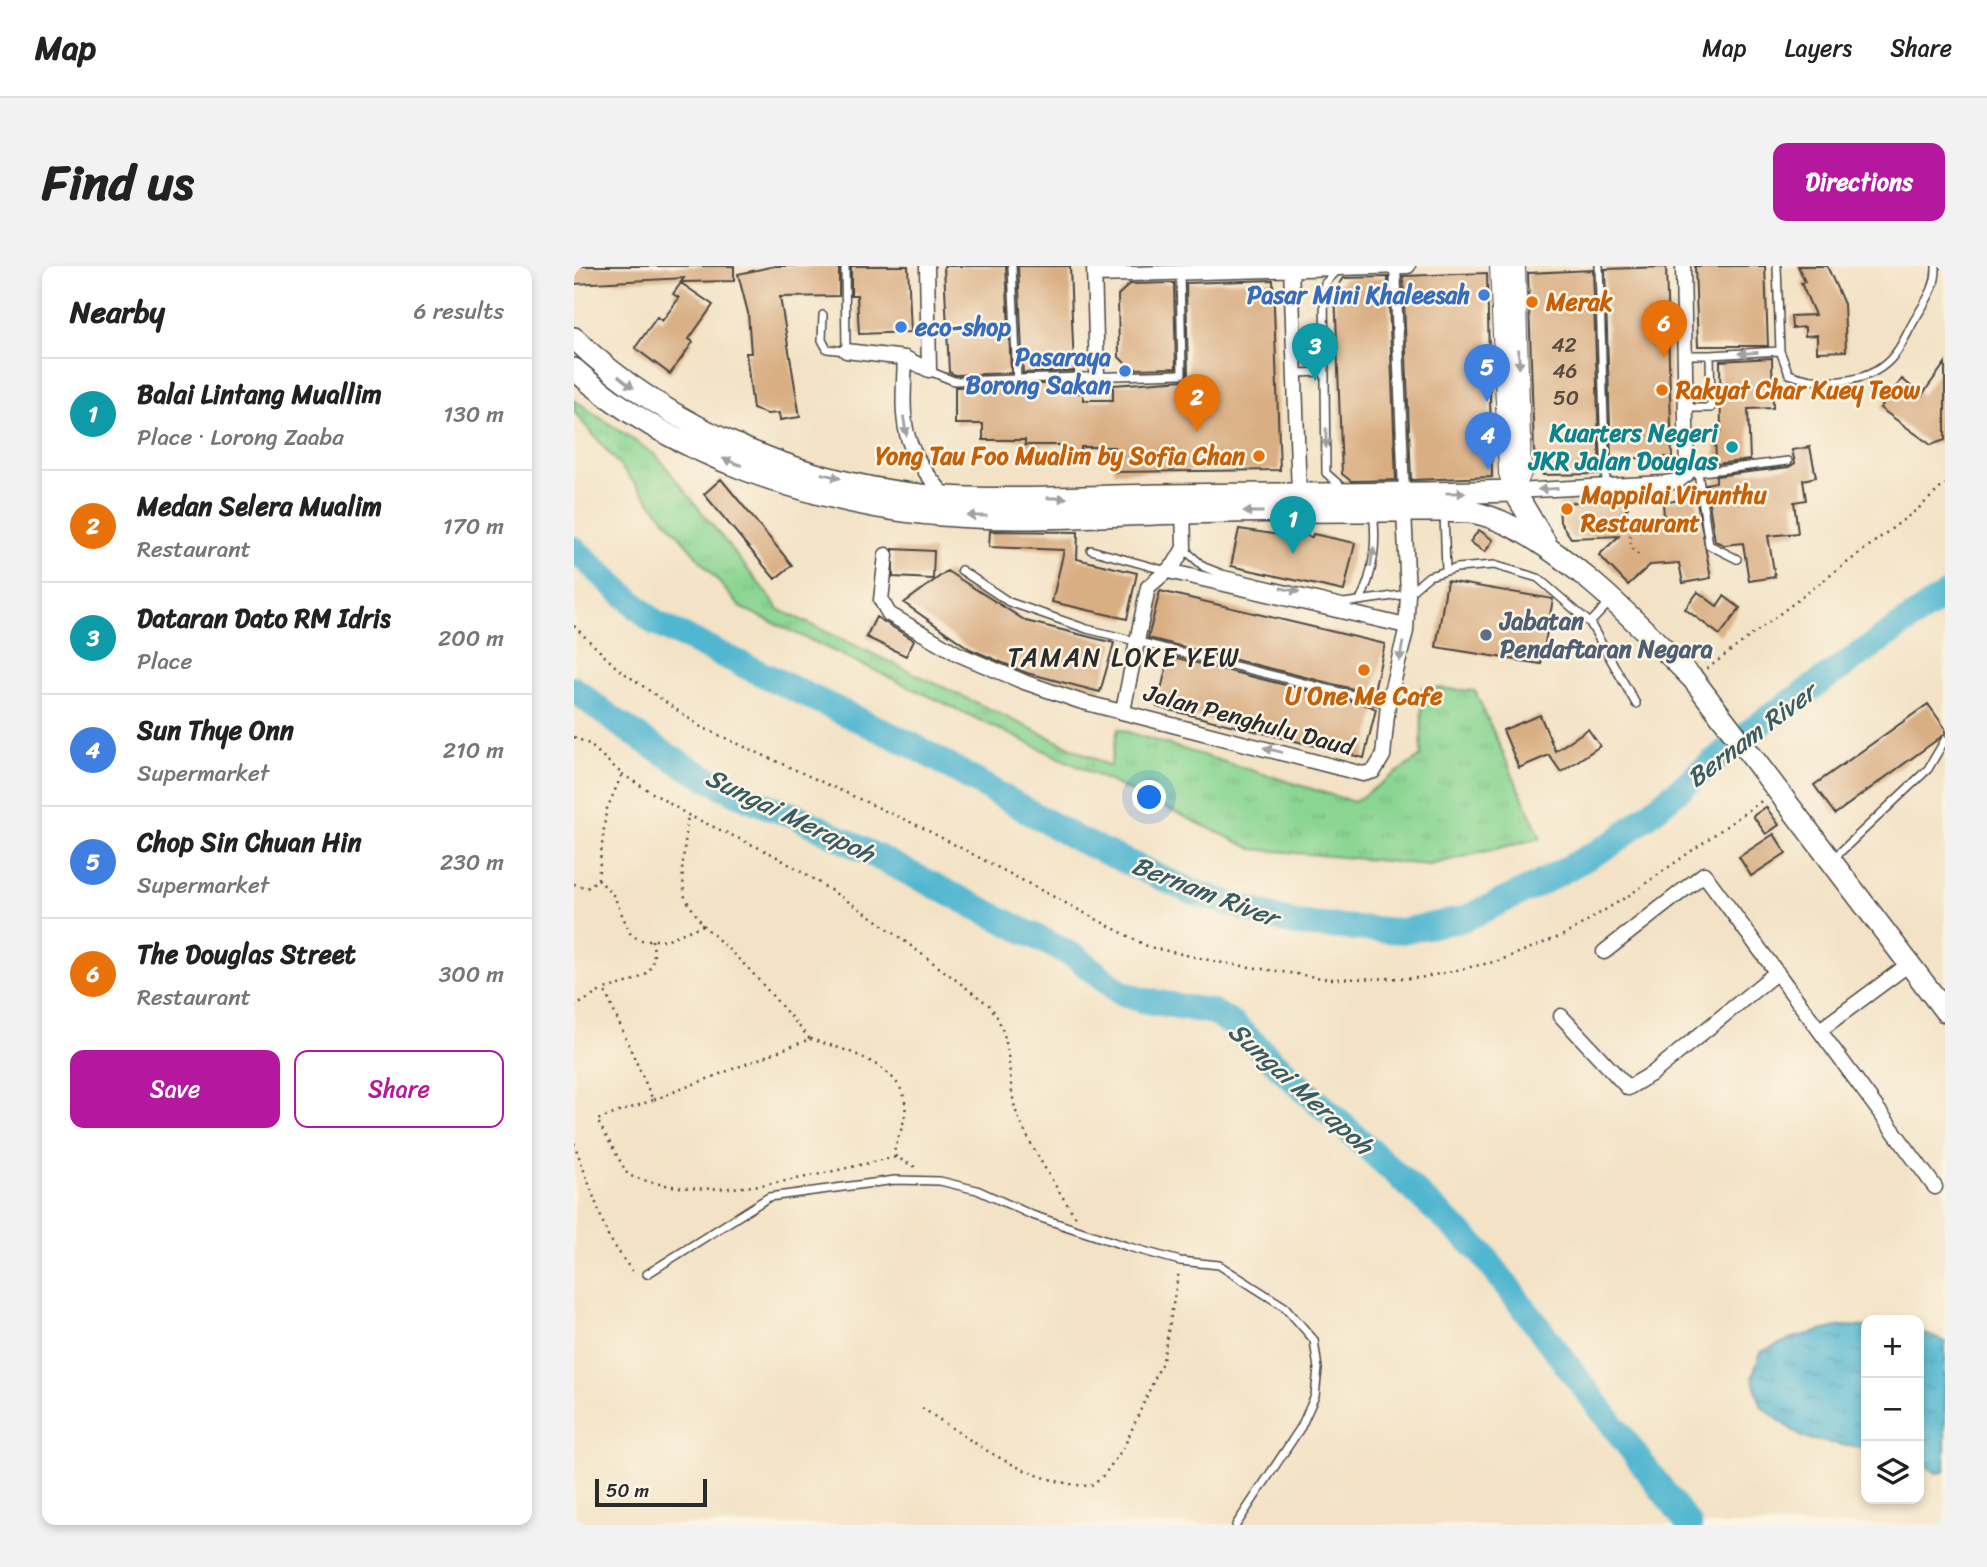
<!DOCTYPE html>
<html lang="en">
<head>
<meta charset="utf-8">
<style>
	:root { --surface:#fff; --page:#f2f2f2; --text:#222; --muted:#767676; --line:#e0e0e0; --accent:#b5179e }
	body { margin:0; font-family:Sriracha,sans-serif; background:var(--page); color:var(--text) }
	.controls { position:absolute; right:21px; bottom:21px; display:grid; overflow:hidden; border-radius:14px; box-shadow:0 4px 10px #0003 }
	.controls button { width:63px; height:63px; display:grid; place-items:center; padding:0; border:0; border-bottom:2px solid var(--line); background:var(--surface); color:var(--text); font:35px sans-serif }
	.scale { position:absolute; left:21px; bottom:18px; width:112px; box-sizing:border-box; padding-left:7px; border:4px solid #2b2b2b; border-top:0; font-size:19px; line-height:24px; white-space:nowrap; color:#2b2b2b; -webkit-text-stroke:5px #fcf5e5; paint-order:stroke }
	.you { position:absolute; left:576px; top:532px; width:24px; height:24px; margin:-18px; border:5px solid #fff; border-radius:50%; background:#1a73e8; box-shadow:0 0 0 10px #1a73e833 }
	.badge { display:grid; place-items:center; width:46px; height:46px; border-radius:50%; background:var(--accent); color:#fff; font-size:23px; font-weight:700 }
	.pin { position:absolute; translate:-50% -58px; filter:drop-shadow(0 2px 4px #0008) }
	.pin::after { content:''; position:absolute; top:37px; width:24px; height:21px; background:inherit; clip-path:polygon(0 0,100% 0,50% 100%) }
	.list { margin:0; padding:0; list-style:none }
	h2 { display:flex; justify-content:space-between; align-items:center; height:91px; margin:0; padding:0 28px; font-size:30px }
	h2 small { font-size:23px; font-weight:400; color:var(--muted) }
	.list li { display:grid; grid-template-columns:46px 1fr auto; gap:21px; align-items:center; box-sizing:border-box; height:112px; padding:0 28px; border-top:2px solid var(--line) }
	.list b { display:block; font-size:26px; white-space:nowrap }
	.list p { margin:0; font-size:23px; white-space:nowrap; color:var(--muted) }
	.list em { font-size:23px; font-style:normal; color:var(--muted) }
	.actions { display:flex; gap:14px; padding:21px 28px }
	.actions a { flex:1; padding:16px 0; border:2px solid var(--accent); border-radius:14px; text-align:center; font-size:24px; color:var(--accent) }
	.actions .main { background:var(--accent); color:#fff }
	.icon { flex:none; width:38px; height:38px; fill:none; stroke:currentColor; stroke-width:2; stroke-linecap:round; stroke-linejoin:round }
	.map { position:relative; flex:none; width:1371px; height:1259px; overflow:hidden; border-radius:14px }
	header { display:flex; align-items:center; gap:42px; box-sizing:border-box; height:98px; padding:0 35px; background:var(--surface); border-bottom:2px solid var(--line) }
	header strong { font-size:33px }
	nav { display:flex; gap:38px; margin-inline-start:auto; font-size:24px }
	.intro { display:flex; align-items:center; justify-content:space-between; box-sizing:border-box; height:168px; padding:0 42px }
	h1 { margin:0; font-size:49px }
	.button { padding:18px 32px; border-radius:14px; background:var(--accent); color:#fff; font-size:24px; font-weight:700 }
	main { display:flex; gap:42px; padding:0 42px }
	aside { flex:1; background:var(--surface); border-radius:14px; box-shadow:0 4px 10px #0003 }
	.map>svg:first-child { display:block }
	.grass { fill:url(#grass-tufts); stroke:#5a805e; stroke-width:2 }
	.water { fill:url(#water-ripples); stroke:#3e707e; stroke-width:2 }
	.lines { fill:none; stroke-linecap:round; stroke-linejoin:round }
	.river { stroke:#51b6d0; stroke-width:26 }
	.building { fill:#d9ae83 }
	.service-casing { stroke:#494642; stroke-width:10 }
	.pedestrian-casing { stroke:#494642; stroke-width:13 }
	.minor-casing { stroke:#494642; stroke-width:17 }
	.tertiary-casing { stroke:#494642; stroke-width:20 }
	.secondary-casing { stroke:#494642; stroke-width:24 }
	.path { stroke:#494642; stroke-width:2.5; stroke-dasharray:2 5; stroke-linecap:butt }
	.service { stroke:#fff; stroke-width:7 }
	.pedestrian { stroke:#fff; stroke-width:10 }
	.minor { stroke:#fff; stroke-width:14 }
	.tertiary { stroke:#fff; stroke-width:18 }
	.secondary { stroke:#fff; stroke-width:21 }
	.oneway { fill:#a0a0a0 }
	.shop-dot { fill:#3f7fe0; stroke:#fcf5e5; stroke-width:2.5 }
	.food-dot { fill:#e8710a; stroke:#fcf5e5; stroke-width:2.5 }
	.culture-dot { fill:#0f9aa8; stroke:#fcf5e5; stroke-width:2.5 }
	.service-dot { fill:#5c6f8a; stroke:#fcf5e5; stroke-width:2.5 }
	.labels { text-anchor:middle; stroke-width:5; stroke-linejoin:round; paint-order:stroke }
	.number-label { font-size:21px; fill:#564c41 }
	.shop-label { font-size:24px; font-weight:bold; fill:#366cbe; stroke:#fcf5e5; text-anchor:end }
	.food-label { font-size:24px; font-weight:bold; fill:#c56008; stroke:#fcf5e5; text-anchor:start }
	.culture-label { font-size:24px; font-weight:bold; fill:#0d838f; stroke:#fcf5e5; text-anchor:end }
	.service-label { font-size:24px; font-weight:bold; fill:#4e5e75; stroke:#fcf5e5; text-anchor:start }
	.street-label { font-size:24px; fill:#2b2b2b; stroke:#fcf5e5 }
	.neighbourhood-label { font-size:26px; letter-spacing:2px; fill:#2b2b2b; stroke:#fcf5e5 }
	.water-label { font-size:26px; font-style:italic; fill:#385c65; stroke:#fcf5e5 }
</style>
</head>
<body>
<header>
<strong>Map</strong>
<nav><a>Map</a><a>Layers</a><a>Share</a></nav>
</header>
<div class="intro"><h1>Find us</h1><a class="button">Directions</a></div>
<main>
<aside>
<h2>Nearby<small>6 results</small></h2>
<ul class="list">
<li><span class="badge" style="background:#0f9aa8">1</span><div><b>Balai Lintang Muallim</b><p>Place · Lorong Zaaba</p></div><em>130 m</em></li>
<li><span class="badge" style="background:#e8710a">2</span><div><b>Medan Selera Mualim</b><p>Restaurant</p></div><em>170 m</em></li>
<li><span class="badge" style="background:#0f9aa8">3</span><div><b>Dataran Dato RM Idris</b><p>Place</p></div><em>200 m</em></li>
<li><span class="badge" style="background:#3f7fe0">4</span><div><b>Sun Thye Onn</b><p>Supermarket</p></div><em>210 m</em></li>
<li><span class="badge" style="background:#3f7fe0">5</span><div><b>Chop Sin Chuan Hin</b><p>Supermarket</p></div><em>230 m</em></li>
<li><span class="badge" style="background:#e8710a">6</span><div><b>The Douglas Street</b><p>Restaurant</p></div><em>300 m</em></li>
</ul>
<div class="actions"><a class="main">Save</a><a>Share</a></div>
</aside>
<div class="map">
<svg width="1371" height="1259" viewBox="0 0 1371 1259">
	<defs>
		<pattern id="grass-tufts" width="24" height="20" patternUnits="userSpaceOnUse" patternTransform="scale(1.75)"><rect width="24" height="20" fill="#8ad592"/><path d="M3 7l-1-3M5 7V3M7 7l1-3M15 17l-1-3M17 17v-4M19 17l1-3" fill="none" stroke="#77b77e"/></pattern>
		<pattern id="water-ripples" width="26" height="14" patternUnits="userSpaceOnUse" patternTransform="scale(1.75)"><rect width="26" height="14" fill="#51b6d0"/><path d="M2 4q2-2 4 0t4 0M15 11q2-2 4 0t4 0" fill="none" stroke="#4394a9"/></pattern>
	</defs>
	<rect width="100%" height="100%" fill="#fcf5e5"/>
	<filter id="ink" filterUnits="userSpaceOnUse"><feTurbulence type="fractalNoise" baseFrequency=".0143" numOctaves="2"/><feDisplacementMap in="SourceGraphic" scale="14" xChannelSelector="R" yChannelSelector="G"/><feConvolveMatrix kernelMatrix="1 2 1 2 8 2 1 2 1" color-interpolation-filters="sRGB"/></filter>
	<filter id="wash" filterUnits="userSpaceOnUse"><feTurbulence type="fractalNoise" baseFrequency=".00686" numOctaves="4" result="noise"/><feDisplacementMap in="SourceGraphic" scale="28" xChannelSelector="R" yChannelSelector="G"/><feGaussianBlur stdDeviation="1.57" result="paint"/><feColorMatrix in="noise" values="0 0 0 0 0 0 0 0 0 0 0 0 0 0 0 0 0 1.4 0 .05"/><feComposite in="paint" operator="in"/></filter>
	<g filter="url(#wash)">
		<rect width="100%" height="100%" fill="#f3e2c5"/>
		<!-- grass -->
		<path class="grass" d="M0,134l83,56 123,154 330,156 8,-37 236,73 67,-46 1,-69 53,4 66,147 -112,27 -176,-16 -513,-242 -166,-195z"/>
		<!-- water -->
		<path class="water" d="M1267,1060l25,1v122l-63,-11 -41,-31 -10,-30 9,-25 32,-14z
			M1345,1065l26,11v130l-9,1 -17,-13z"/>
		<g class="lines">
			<!-- river -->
			<path class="river" d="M0,283l81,74 259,123 163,93 115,53 103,32 107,7 62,-12 75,-35 76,-42 143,-117 187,-130
				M0,423c55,46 151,107 220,126l282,142 45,36 21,7 71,12 21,13 247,227 208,273"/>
		</g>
		<g id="blocks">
			<!-- building -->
			<path class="building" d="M0,0h160v15l-53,1 3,-4 -110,6z
				M201,0h64v30l-59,1 20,120 -20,3 -1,-7 -12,1 -14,-5 -7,-56h5l-3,-40 -10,-39z
				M277,0h57l3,66 -52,2 -2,-39h-6z
				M370,0h62l5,107 -56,2 -6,-3z
				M444,0h52l4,105 -51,2z
				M1121,0h70l3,80h-70z
				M1224,0h29l17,38 2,47 -29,1v-17l-12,1v-9l-13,1 -1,-12 24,-1 -14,-32 4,-1z
				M1092,1l6,190 -61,2 -6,-190z
				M1019,4l7,204 -57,1 -9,-24 -6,-178z
				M913,7l5,204 -81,3 -8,-204z
				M814,11l8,203 -45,1 -9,-7 -7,-184 9,-12z
				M699,14l7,190 -166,2v-25h-33v5h-18v-7h-38v-5h-42v-16h-28v-37l119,-4 1,10h8v7h30v-15l72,-5 3,-6 -2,-91z
				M107,17l32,22 -24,34 4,3 -23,32 -35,-26 22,-31 5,4 17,-23 -6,-4z
				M600,17l2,85 -45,1 -12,-12 -1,-62 12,-11z
				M1198,92l1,50 -25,1 2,51 -34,4 -1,-32 6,-1 -1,-70z
				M1371,97v77l-14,5 -51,-37 22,-29 20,16z
				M1236,181l6,30 -13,3 3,20 -12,2 4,31 -30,3 7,41 -26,4 -6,-38 -19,2 -9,-4 -9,-57 10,-2v-6l73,-9 6,-4 -3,-13z
				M147,213l71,86 -17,14 -71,-85z
				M1122,231l15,81 -28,5 -4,-20 -29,2 -22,20 -29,-30 20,-19 -48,2 -11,-16 -1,-19 66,-3 2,18 37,-2 -1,-13z
				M665,263l54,8 1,-4 18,4 1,-3 42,9 -11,48 -113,-25z
				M905,264l14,10 -8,12 -15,-10z
				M416,265l88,1 -1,27 60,14 -10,46 -75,-17 12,-52 -75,-3z
				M319,283l41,2 -1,28 -40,-2z
				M373,305l79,50 88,22 -14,49 -73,-19 -57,-24 -66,-46z
				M873,315l106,18 -12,65 -105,-17z
				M586,325l225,53 -12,50 -225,-56z
				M1124,326l19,14 7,-10 16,12 -20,27 -35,-26z
				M302,351l38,23 -8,16 -40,-19z
				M595,390l201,50 6,3 -12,49 -207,-51z
				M1354,438l17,24v6l-110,80 -21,-29z
				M966,449l15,36 33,-22 12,17 -39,26 -12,-17 -30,13 -16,-38z
				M1192,541l13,18 -13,9 -13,-18z
				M1200,568l12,19 -35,23 -12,-19z"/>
		</g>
	</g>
	<g filter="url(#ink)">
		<use href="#blocks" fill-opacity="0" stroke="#494642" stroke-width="2"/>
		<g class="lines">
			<!-- service casing -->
			<g class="service-casing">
				<path id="service" d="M438,0l5,115
					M1025,0l7,219
					M762,6l-11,11 -1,5 2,185 17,15
					M249,49l-1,25 5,9 19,2 -1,-85
					M1206,85l9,23c33,12 82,12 106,-20 9,-11 14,-26 22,-38 10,-17 20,-30 19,-50
					M1112,89h24l1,53h-24
					M1136,89l70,-4 -3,-85
					M355,105l25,10 228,-7 -2,-103
					M721,107l30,-1
					M1124,206l11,73 28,14
					M1120,207l94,-12
					M870,247l2,58
					M610,283l20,18 18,7 122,29 64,-9 21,-18 28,-8 37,-3 44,13 52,45 20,-21
					M517,284l76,21
					M387,304l48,32 78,27 301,75
					M786,334c14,-26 17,-59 13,-88
					M1016,357l46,81
					M1260,592l94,-89 17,-29
					M73,1008l122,-77 126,-17 45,1 37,9 55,25 97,32 51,14 39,4 66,42 29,33 4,29 -3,27 -14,31 -65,98"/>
			</g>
			<!-- pedestrian casing -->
			<g class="pedestrian-casing">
				<path id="pedestrian" d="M821,0l9,227"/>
			</g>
			<!-- minor casing -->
			<g class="minor-casing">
				<path id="minor" d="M717,0l8,229
					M520,1l3,110
					M521,9l313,-9
					M272,85l59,7 24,12 -2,-104
					M331,92c-3,67 -6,86 41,139
					M940,225l151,-8 13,-2 9,-7 -4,-208
					M312,289l-5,45 8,14 69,40 66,28 55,19 284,73 11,-3 9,-15 5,-52 18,-73 2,-37 -4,-83
					M594,305l238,55
					M549,445l25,-124 26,-22 10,-17 -1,-42
					M1030,686l100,-78 231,313
					M987,750l67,72 25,-15 124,-101
					M1246,764l89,-66"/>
			</g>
			<!-- tertiary casing -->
			<g class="tertiary-casing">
				<path id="tertiary" d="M925,0l9,207 6,18
					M940,225l8,-18 -6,-207"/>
			</g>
			<!-- secondary casing -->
			<g class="secondary-casing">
				<path id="secondary" d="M0,72c94,92 241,152 373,159 71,4 142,-1 212,-2 119,-2 237,0 355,-4
					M0,103c92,84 245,137 368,146 80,7 162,0 243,-2 86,-3 173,-2 259,-2 10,1 22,0 32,2 72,16 166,114 217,166l252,332
					M940,225l32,53"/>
			</g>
			<!-- path -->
			<path class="path" d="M1053,234l4,48 11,10
				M0,360l43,42 84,59 220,100 228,120 74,16 106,16 91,-1 78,-17 68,-27 65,-40 132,-94
				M1133,403l212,-161 26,-24
				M0,471l15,7 33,30 -16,37 -8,68 -11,9 -13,-4
				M48,508l66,41 84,39 41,25 61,39 115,87c25,32 17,66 26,103 5,21 47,90 61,109
				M24,613l16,17 16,37 9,7h27l37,-15 -18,-27 -3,-28 6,-55
				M78,674c9,38 -18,41 -48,49l49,111 157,-61 -60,-69 -47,-45
				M0,741l30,-18
				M236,773c34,10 102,28 95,76 -2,12 -8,25 -11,37l2,5 21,11
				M79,834l-56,20 31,55c87,32 181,0 268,-18
				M0,877l34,93 23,34 6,2
				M348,1142c52,34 103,75 168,78l14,-11 20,-28 39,-87 16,-89"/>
			<!-- service -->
			<use href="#service" class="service"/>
			<!-- pedestrian -->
			<use href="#pedestrian" class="pedestrian"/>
			<!-- minor -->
			<use href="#minor" class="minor"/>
			<!-- tertiary -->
			<use href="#tertiary" class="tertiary"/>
			<!-- secondary -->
			<use href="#secondary" class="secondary"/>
		</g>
		<!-- one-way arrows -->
		<defs><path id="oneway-solid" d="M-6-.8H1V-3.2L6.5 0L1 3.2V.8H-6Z" transform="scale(1.75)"/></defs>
		<g class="oneway">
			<use href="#oneway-solid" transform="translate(1174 87) rotate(177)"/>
			<use href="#oneway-solid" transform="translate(945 93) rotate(88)"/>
			<use href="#oneway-solid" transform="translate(52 116) rotate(38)"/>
			<use href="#oneway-solid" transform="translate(331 160) rotate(81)"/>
			<use href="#oneway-solid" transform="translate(752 172) rotate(90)"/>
			<use href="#oneway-solid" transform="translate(158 196) rotate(-160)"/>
			<use href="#oneway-solid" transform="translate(257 210) rotate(14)"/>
			<use href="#oneway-solid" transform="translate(974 223) rotate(177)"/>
			<use href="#oneway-solid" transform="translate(882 227) rotate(-1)"/>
			<use href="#oneway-solid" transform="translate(483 232)"/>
			<use href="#oneway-solid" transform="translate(679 246) rotate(180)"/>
			<use href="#oneway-solid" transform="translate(403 250) rotate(-179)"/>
			<use href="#oneway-solid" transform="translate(798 291) rotate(-81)"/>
			<use href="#oneway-solid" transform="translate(716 324) rotate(13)"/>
			<use href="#oneway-solid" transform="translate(827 386) rotate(101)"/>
			<use href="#oneway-solid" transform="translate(699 484) rotate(-165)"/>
		</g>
	</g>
	<!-- markers -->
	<g class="shop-dot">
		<circle cx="910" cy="29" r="7"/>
		<circle cx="327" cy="61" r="7"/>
		<circle cx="551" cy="105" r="7"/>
	</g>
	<g class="food-dot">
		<circle cx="958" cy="36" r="7"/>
		<circle cx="1088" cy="124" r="7"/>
		<circle cx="685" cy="190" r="7"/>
		<circle cx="993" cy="243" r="7"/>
		<circle cx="790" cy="404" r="7"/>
	</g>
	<circle class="culture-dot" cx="1158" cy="181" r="7"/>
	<circle class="service-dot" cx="912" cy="369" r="7"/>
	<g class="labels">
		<!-- number labels -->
		<g class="number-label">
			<text x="990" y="86">42</text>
			<text x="991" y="112">46</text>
			<text x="992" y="139">50</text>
		</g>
		<!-- shop labels -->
		<g class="shop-label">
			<text x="896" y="37">Pasar Mini Khaleesah</text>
			<text x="341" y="69" text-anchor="start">eco-shop</text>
			<text x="537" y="99">Pasaraya<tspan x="537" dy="28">Borong Sakan</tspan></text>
		</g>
		<!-- food labels -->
		<g class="food-label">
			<text x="972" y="44">Merak</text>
			<text x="1102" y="132">Rakyat Char Kuey Teow</text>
			<text x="671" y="198" text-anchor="end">Yong Tau Foo Mualim by Sofia Chan</text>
			<text x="1007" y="237">Mappilai Virunthu<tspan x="1007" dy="28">Restaurant</tspan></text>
			<text x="790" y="438" text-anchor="middle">U One Me Cafe</text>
		</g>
		<!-- culture labels -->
		<g class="culture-label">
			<text x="1144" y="175">Kuarters Negeri<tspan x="1144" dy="28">JKR Jalan Douglas</tspan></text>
		</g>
		<!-- service labels -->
		<g class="service-label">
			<text x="926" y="363">Jabatan<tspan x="926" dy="28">Pendaftaran Negara</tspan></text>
		</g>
		<!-- street labels -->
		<g class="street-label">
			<text transform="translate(675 454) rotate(15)" y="8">Jalan Penghulu Daud</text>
		</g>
		<!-- neighbourhood labels -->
		<g class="neighbourhood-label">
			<text x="550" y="400">TAMAN LOKE YEW</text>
		</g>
		<!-- water labels -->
		<g class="water-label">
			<text transform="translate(1177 469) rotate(-37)" y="9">Bernam River</text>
			<text transform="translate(216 549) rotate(26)" y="9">Sungai Merapoh</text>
			<text transform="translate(631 625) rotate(21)" y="9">Bernam River</text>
			<text transform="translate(727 822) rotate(42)" y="9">Sungai Merapoh</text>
		</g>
	</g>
</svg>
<div class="controls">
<button>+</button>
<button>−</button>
<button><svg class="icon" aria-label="layers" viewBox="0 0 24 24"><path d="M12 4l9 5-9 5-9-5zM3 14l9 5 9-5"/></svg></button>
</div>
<div class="scale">50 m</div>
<div class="you"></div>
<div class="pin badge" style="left:719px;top:288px;background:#0f9aa8">1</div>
<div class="pin badge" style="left:623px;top:166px;background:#e8710a">2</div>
<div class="pin badge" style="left:741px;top:115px;background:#0f9aa8">3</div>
<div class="pin badge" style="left:914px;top:204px;background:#3f7fe0">4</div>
<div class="pin badge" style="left:913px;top:136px;background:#3f7fe0">5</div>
<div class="pin badge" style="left:1090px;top:92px;background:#e8710a">6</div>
</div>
</main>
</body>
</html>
